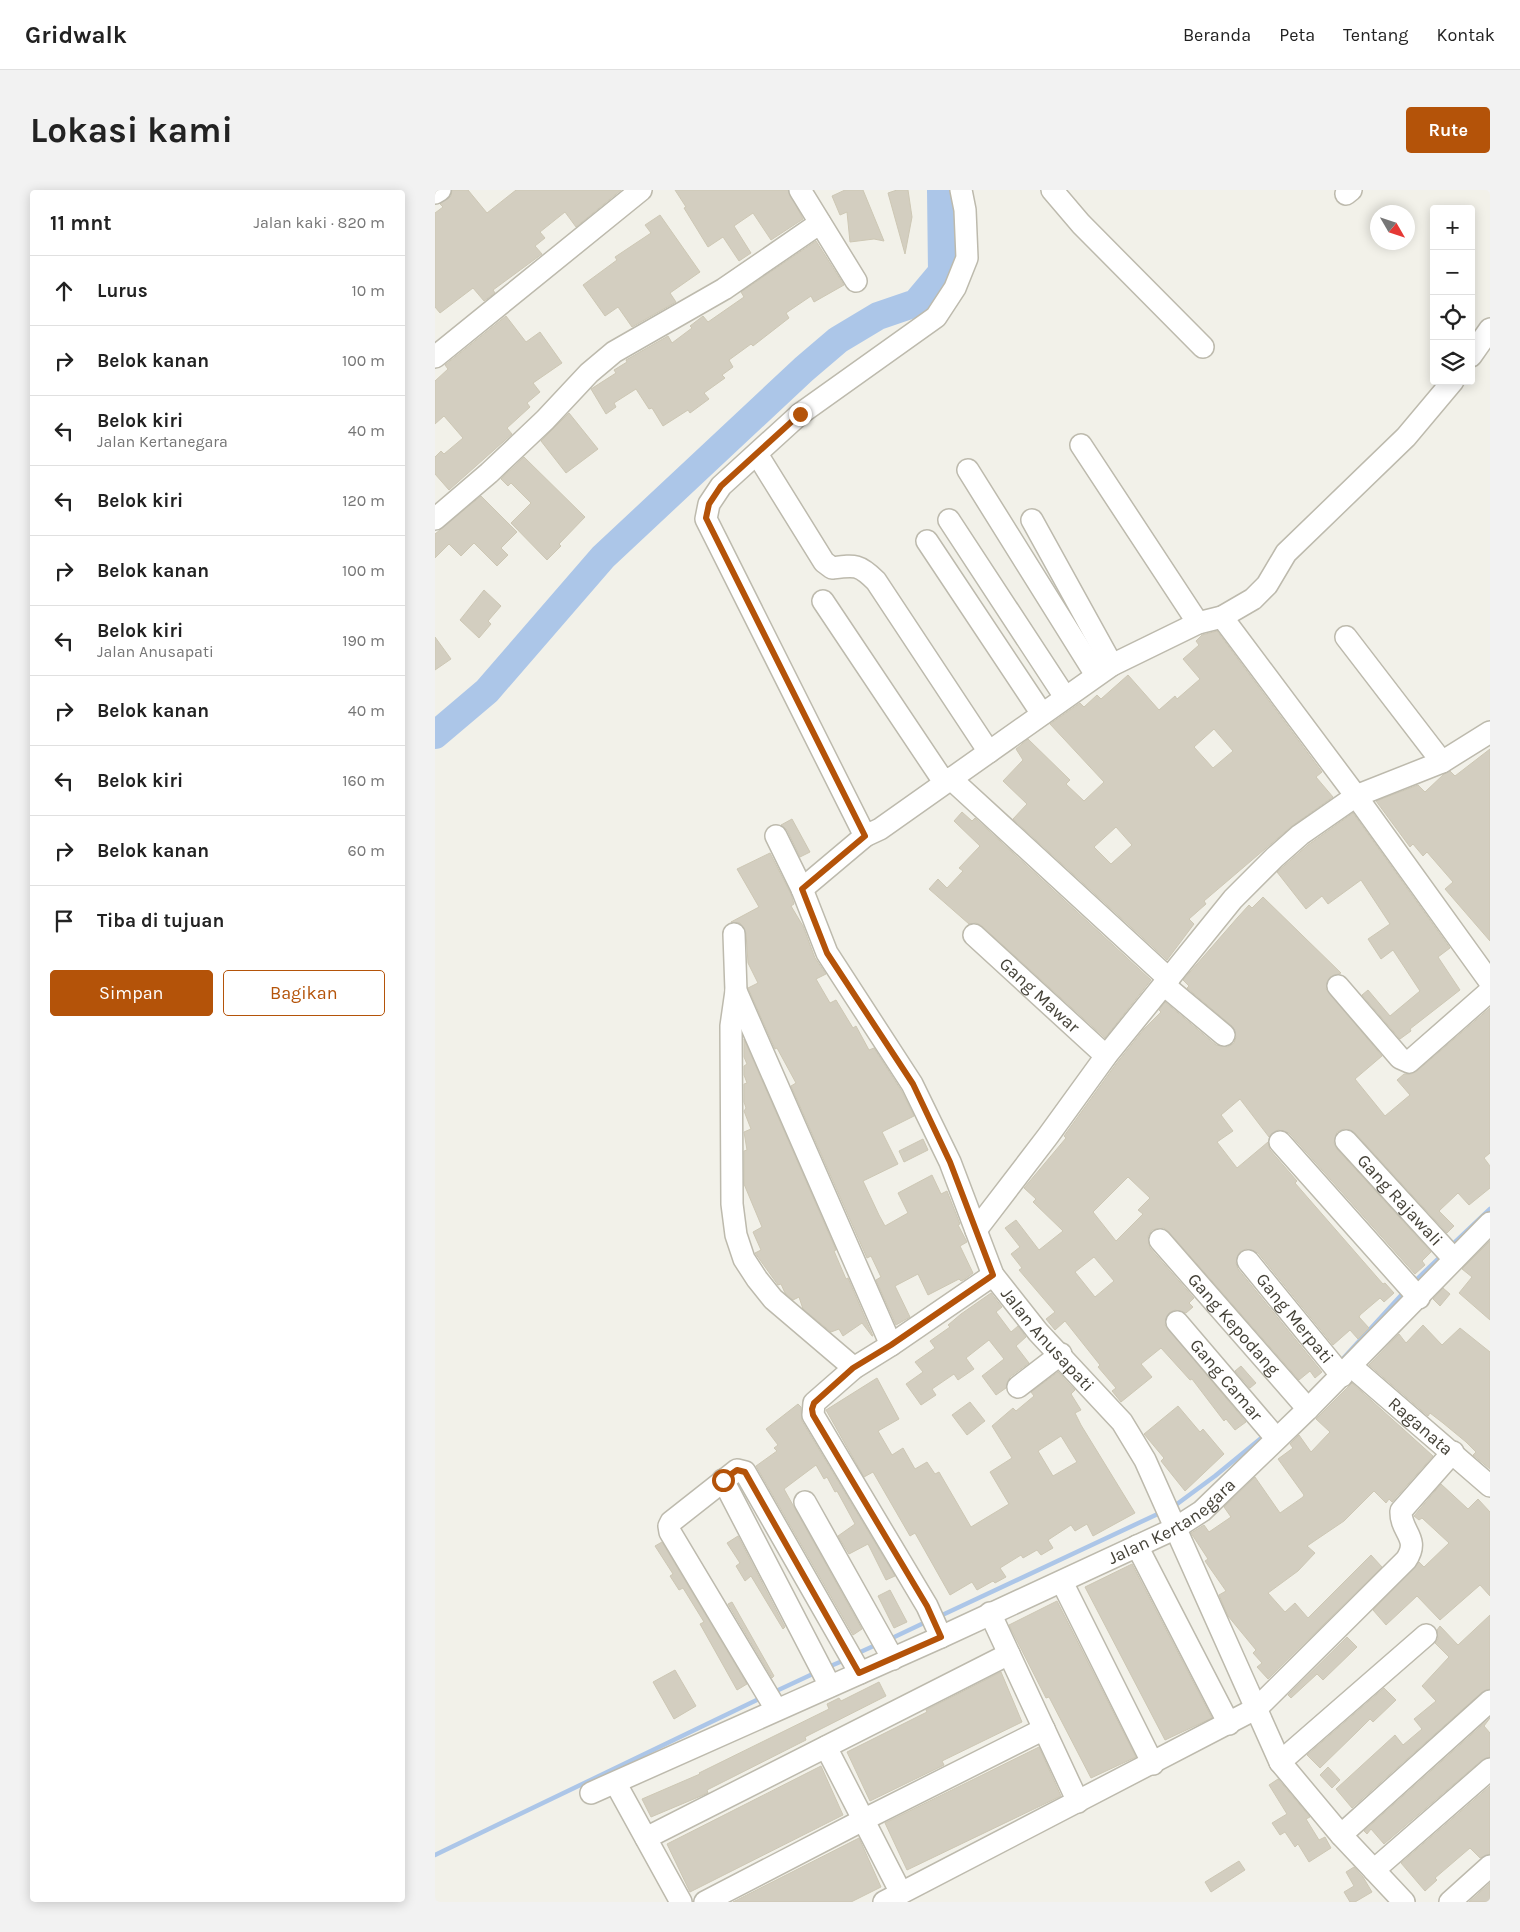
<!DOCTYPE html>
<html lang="id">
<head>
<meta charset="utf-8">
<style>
	:root { --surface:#fff; --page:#f2f2f2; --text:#222; --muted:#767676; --line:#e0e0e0; --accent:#b45309 }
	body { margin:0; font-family:Karla,sans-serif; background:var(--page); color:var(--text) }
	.controls { position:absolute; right:15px; top:15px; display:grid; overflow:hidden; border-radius:5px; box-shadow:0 2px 12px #0003 }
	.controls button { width:45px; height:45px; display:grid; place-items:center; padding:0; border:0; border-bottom:1px solid var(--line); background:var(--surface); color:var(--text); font:25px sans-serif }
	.compass { position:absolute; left:935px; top:15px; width:45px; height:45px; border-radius:50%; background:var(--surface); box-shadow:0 2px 12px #0003; rotate:129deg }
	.stop { position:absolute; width:15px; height:15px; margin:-11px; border:4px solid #b45309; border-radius:50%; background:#fff }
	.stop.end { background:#b45309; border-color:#fff; box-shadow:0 1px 5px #0008 }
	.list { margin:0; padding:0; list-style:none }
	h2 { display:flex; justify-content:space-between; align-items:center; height:65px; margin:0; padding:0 20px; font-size:21px }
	h2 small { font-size:16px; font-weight:400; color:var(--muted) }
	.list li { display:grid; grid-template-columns:32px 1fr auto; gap:15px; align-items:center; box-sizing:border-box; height:70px; padding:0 20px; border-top:1px solid var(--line) }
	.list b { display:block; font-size:19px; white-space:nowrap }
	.list p { margin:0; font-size:16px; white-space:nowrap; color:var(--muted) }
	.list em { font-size:16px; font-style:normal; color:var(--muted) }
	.actions { display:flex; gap:10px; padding:15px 20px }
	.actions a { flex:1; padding:11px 0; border:1px solid var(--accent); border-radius:5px; text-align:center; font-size:18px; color:var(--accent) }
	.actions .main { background:var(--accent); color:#fff }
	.icon { flex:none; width:28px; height:28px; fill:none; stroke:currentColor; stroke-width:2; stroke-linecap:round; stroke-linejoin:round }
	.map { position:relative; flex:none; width:1055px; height:1712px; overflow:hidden; border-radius:5px }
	header { display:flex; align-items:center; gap:30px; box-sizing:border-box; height:70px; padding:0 25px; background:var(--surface); border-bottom:1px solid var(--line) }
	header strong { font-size:24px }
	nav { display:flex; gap:28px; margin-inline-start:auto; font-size:18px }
	.intro { display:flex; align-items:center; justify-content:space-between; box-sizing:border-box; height:120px; padding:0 30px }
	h1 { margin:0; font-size:35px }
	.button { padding:12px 22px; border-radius:5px; background:var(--accent); color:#fff; font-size:18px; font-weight:700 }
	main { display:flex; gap:30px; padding:0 30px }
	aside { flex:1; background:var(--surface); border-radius:5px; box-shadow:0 2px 12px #0003 }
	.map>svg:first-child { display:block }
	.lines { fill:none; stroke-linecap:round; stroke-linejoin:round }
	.stream { stroke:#acc6e8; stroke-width:4.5 }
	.river { stroke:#acc6e8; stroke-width:28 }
	.building { fill:#d3cec0; stroke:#cdc7b4; fill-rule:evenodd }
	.minor-casing { stroke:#bdbaad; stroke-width:24 }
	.minor { stroke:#fff; stroke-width:21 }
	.route { stroke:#b45309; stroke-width:6 }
	.labels { text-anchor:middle; stroke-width:4; stroke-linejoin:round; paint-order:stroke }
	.street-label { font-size:18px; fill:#454238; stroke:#fff }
</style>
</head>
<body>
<header>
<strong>Gridwalk</strong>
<nav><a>Beranda</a><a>Peta</a><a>Tentang</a><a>Kontak</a></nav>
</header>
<div class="intro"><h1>Lokasi kami</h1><a class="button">Rute</a></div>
<main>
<aside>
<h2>11 mnt<small>Jalan kaki · 820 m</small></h2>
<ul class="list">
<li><svg class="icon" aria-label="ahead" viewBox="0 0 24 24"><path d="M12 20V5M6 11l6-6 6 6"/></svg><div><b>Lurus</b></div><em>10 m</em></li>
<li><svg class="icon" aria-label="right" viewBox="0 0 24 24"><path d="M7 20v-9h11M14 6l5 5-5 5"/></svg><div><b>Belok kanan</b></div><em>100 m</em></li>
<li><svg class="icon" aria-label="left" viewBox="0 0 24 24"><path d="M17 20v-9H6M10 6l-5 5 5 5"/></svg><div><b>Belok kiri</b><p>Jalan Kertanegara</p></div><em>40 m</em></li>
<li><svg class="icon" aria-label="left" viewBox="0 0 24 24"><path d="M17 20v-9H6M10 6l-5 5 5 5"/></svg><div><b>Belok kiri</b></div><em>120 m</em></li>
<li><svg class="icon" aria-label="right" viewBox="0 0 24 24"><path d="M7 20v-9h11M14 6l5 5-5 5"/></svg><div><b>Belok kanan</b></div><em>100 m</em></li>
<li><svg class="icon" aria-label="left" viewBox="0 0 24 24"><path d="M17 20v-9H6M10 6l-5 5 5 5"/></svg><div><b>Belok kiri</b><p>Jalan Anusapati</p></div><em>190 m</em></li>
<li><svg class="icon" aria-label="right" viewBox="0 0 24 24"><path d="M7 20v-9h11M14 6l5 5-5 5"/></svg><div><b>Belok kanan</b></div><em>40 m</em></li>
<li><svg class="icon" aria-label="left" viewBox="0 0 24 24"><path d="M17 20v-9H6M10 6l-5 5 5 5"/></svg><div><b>Belok kiri</b></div><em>160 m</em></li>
<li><svg class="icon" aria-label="right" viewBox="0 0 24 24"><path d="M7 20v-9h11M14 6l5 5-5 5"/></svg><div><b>Belok kanan</b></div><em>60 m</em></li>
<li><svg class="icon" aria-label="arrive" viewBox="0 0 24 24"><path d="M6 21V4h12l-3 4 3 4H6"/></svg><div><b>Tiba di tujuan</b></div></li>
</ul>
<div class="actions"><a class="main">Simpan</a><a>Bagikan</a></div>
</aside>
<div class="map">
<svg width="1055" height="1712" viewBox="0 0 1055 1712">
	<rect width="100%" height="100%" fill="#f2f1e9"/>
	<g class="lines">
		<!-- stream -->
		<path class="stream" d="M1016,1056l39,-37
			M979,1092l28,-27
			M904,1173l66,-72
			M738,1317l42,-31 50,-41
			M503,1427l224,-105
			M453,1450l40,-19
			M421,1464l22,-10
			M391,1478l21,-9
			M337,1503l45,-21
			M0,1665l328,-158"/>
		<!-- river -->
		<path class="river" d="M0,545l52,-44 116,-134 201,-188 34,-29 40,-24 38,-13 26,-31 -1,-82"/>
	</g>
	<!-- building -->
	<path class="building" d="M17,0h16l19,23 29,-23h105l-45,37 -11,-15 -25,20 5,6 -10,8 7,8 -49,36 2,3 -11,8 -11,-13 -33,25 -5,-6v-94l8,-6 -3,-3 11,-8z
		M240,0h113l15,29 -32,21 -18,-27 -19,13 17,27 -12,8 -16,-24 -15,10 -24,-39 2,-1z
		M410,0h18l21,51 -10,-2 -24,3 -3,-30 -7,3 -8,-19z
		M462,0h11l4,27 -7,37 -17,-61z
		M225,25l40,57 -30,21 6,9 -44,25 -14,-20 -13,9 -22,-31 34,-25 -2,-3 36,-24 -6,-8z
		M381,51l28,44 -30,17 -3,-6 -25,17 3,5 -36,28 -2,-2 -22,16 4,7 -11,8 3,3 -21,15 5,6 -19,14 -2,-3 -25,16 -11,-18 -3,1 -13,-20 -22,14 2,4 -10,7 -15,-25 25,-16 -2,-3 13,-8 -1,-2 42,-24 4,7 20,-15 -2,-2 13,-10 5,6 36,-25 -3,-5z
		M71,126l20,26 14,-10 22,31 -29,20 7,9 -13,11 3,4 -23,21 5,6 -63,56 -14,-16v-17l6,-6 3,3 19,-16 -19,-22 -9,8v-43l13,-12 -3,-4z
		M134,223l29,36 -32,24 -25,-32z
		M89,267l61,60 -26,27 2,2 -14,14 -36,-37 20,-20 -20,-20 -3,3 -7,-7z
		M46,306l36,36 -16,16 7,7 -11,11 -23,-23 -13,13 -12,-12 -14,14v-24z
		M49,400l17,16 -13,15 3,3 -12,14 -19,-18z
		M782,441l105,141 -6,5 17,20 -41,29 -88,75 2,3 -17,15 5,5 -27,36 -154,-141 14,-15 -24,-23 20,-21 -7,-11 12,-10 42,41 -4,4 18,17 20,-19 -54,-58 30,-21 4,4 13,-12 4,4 27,-24 31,35 16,-14 2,3 23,-20 -17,-20 16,-14 -3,-4 6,-6zM779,539l19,22 -20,17 -19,-21zM681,637l16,18 -21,19 -17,-17z
		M0,447l16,22 -16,11z
		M1055,559v192l-45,-52 8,-7 -26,-30 -4,4 -10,-12 -3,3 -34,-46 42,-16 7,7 19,-18 6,-3 5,5z
		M527,622l10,9 3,-3 176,162 -46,58 -123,-112 -6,-3 -7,1 -40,-35 9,-10 9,9 16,-17 -4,-3 21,-22 -26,-25z
		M918,623l97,135 -12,9 22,33 -50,39 1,2 -11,8 -38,-44 6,-5 22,26 30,-25 -27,-41 -12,9 -13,-20 22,-15 -29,-44 -33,24 -6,-8 -16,13 -29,-37 31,-27z
		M357,629l18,33 -10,5 -13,-27 -6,-5z
		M335,663l21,41 3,10 -3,2 12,20 12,32 11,16 -10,5 14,24 6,-3 17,28 3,-2 13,24 5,-2 27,42 13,26 -32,16 16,32 -35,17 16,34 6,11 23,-13 -10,-20 34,-18 9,19 6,-3 13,33 -2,1 9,17 -7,4 13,27 -8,6 -4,2 -2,-2 -31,16 -10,-21 -23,12 15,31 -14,8 -20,-45 5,-3 -10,-21 -4,2 -76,-172 5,-3 -19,-35 -2,1 -27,-61 10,-5 -10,-20 -2,-30 -6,-10 -9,-1 28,-15 -22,-38z
		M828,707l78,76 -11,4 -4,12 56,67 -27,23 30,37 25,-21 -13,-15 7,-6h7l6,-3 73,-63v145l-6,5 6,8v22l-21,17 -11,-12 -19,18 15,15 -7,7 -92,-100 -11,-4 -7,3 -3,11 3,6 94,103 -9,9 3,4 -10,9 -126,-141 -11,-3 -9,7 -29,-38 -19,16 12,16 -16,11 20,26 31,-26 2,8 27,31 -2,2 88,101 2,-1 9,10 -10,9 -4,-4 -20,17 -1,2 10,11 -11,11 -8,-9 -17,15 -75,-92 -12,-4 -6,3 -4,11 2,6 84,103 -7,6 -5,-7 -11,9 -130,-148 -5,-4 -12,2 -4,6 2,12 44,50 -5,5 4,4 -7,6 -11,-3 -6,3 -4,12 81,97 -11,8 -9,-11 -2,2 -32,-42 -2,1 -29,-32 -20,16 11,13 -31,25 -9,-11 4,-3 -18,-21 2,-2 -35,-44 -10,9 -9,-11 9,-7 -36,-42 3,-2 -11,-14 9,-7 -15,-19 11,-8 23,30 24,-19 -30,-29 3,-3 -12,-11 42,-50 -2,-2 52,-72 28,-35 17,-17 -2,-2 6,-8 51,43 12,2 6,-4 2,-6 -4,-11 -45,-38 2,-2 -6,-6 55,-63 11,-12 3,3zM693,987l22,21 -12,12 5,4 -27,27 -23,-29zM659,1067l20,24 -19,16 -20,-25z
		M309,849l92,211 -2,1 12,28 2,-1 25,58h-1l-10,-13 -19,13 -4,-7 -8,3 -28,-23 -4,-12 -6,3 -8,-7 -4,-9 -3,1 -23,-32 6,-3 -8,-18 9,-5 -18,-43v-33l3,-1 -3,-18 7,-3 -7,-18 2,-3 -2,-6v-18l3,-1 -3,-8v-9l3,-2 -3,-7z
		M488,949l5,11 -24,12 -5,-11z
		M1055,1051v79l-31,-27 13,-16 -10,-8z
		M1008,1098l7,6 -10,12 -7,-7z
		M556,1103l11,14 -6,5 15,20 7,-6 8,11 -10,9 13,17 -19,14 -4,11 -10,7 -14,-19 22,-17 -15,-19 -23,18 8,11 -16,11 -4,-6 -22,15 4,6 -15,10 -15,-21 17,-12 -8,-10 20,-14 -5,-7 20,-14 -2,-2 13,-11z
		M988,1135l19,20 18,-17 30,24v117l-17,-14 3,-3 -10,-10 -23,-19 -13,-10 -2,3 -59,-51 28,-29 2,-2 7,9z
		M806,1176l15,17 -6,5 -15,-17z
		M623,1182l17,18 -4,4 10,16 -6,3 6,12 54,88 -42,23 -6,-12 -12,7 -4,-6 -23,15 5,8 -12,7 -4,-5 -14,8 -2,-3 -21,13 6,9 -11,6 -2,-2 -16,9 -5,-8 -22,13 -35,-62 -5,3 -37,-64 -9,5 -38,-67 51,-32 22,41 -21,12 14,24 11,-7 12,21 12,-7 8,12 4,-2 32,55 38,-23 -19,-32 22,-14 -20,-32 21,-18 3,3 18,-15 -3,-4zM626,1246l16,26 -24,14 -15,-25z
		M917,1193l81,73 -41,46 -3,-3 -3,4 -12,-12 -30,30 -37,25 8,7 -17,18 -30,22 17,19 10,-9 13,15 63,-63 11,12 -114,112 -11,-12 5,-4 -9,-10 3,-3 -28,-34 -9,-21 7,-4 -21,-30 3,-2 -17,-26 13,-8 5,7 22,-15 -7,-10 31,-30 25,36 23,-16 1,-2 -26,-36 15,-11 -3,-4 9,-9 12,17 19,-20 -14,-13z
		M535,1212l15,19 -18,14 -15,-20z
		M363,1214l3,3 1,14 93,155 -9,4 -18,-36 -19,10 -11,-18 17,-12 -18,-33 -2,1 -8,-15 -3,2 -8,-14 -32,24 78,140 -9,6 -97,-169 21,-15 -3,-3 4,-3 -12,-16z
		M743,1216l22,26 3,-3 21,25 -39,37 -24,-30 3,-3 -20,-24z
		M1006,1294l27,25 10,-10 12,13v84l-10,-11 -40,35 -23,-24 -31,29 -13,-15 46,-48 5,5 25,-24 -27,-25 -3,2 -5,-4z
		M303,1346l47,91 -2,2 -32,-53 -6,5 -9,-15 4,-3 -13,-20z
		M227,1352l85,142 -10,6 -37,-66 4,-2 -21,-34 -4,2 -9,-14 3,-2 -18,-28z
		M697,1374l80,154 -47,22 -80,-153z
		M455,1400l17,32 -13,6 -16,-32z
		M622,1411l79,156 -45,21 -42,-81 -3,1 -37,-73z
		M297,1412l42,74 -2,2 -44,-74z
		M1055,1425v74l-8,3 -130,116 -16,-19 59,-54 8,10 19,-16 -8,-10 22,-18 -14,-15 27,-29 -14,-14 3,-4 -1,-9 3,-4 18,19z
		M912,1447l10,10 -34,33 -6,-6 -26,24 -3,-3z
		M240,1480l21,36 -22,13 -21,-37z
		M566,1482l21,50 -80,39 2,4 -74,36 -23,-49 80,-40 -1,-2z
		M444,1492l7,14 -81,41 1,3 -99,50 1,3 -57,24 -9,-18 58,-25 -1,-1 130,-64 -2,-5 12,-6 2,3z
		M949,1498l12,12 -23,22 -3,-3 -12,12 -38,37 -13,-13z
		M1055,1528l-6,8 6,7v24l-8,3 -98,84 -13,-15 -4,5 -3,-3z
		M604,1557l22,49 -154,74 -22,-47z
		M386,1576l22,49 -153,77 -23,-48z
		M893,1577l12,13 -8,8 -12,-13z
		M843,1589l32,38 -4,2 13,21 6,-3 6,11 -22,14 -11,-18 -3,3 -10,-15 -5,3 -8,-12 15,-9 -18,-29z
		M1055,1596v68l-10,4 -10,-10 -35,30 2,2 -12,11 -24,-28z
		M424,1648l22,49 -30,15h-118z
		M804,1671l6,9 -34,22 -6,-10z
		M919,1677l9,10 9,15 -17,10h-5l-6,-10 10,-6 -8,-14z
		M1055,1693v19h-21z"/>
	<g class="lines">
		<!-- minor casing -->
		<g class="minor-casing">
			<g id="minor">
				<path d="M365,0l56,91"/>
				<path d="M617,0l29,34 122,123"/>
				<path d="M0,3l5,-3"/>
				<path d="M911,4l5,-4"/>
				<path d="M1036,166l19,-27"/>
				<path d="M0,167l206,-167"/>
				<path d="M646,255l117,178"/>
				<path d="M322,264l67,108 8,6c23,-3 27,-4 44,13l113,171"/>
				<path d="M533,280l128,205"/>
				<path d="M0,329l54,-46 56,-53 44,-47 25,-21 110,-63 96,-66"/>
				<path d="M514,330l116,177"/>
				<path d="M597,330l80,145"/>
				<path d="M492,351l115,173"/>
				<path d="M388,411l121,181"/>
				<path d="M787,427l134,179 134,186"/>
				<path d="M911,447l96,125"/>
				<path d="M515,588l219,201"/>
				<path id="s1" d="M341,646l26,53 25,64 85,131 38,78 43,113 45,57 84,90 23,38 135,302 61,73 63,67"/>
				<path d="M430,646l-159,-317 3,-15 12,-18 79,-72 136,-97 19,-29 12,-30 -2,-48 -4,-20"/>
				<path d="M367,699l63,-53 15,-7 232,-164 86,-42 24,-6 31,-18 14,-14 19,-32 120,-116 47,-56"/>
				<path d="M299,744l2,57 155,354"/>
				<path id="s2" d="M539,745l132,121"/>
				<path d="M729,795l60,50"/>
				<path d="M903,796l62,72 9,4 81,-71"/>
				<path d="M301,801l-5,35 1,178 4,31 8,24 13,20 16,20 81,69"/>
				<path id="s3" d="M911,951l108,118"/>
				<path d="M845,952l139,156"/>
				<path d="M541,1040l72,-94 58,-80 127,-157 42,-42 25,-22 56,-39 86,-34 48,-30"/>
				<path id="s4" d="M725,1050l148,169"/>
				<path id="s5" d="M813,1071l94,115"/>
				<path id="s6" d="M742,1132l99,116"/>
				<path id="s7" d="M916,1176l139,120"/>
				<path d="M583,1197l43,-33"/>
				<path d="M288,1290l107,206"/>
				<path d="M370,1312l88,157"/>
				<path d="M702,1356l92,178"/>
				<path d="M627,1392l91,182"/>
				<path d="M555,1423l88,189"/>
				<path d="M506,1447l-14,-31 -114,-191 1,-12 40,-35 37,-23 102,-70"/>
				<path d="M341,1519l-106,-177 -1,-6 2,-4 66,-52 8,2 115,201"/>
				<path d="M391,1557l75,146"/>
				<path d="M845,1572l146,-127"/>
				<path d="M181,1594l65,118"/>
				<path id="s8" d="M156,1603l350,-156 233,-108 28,-18 106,-102 182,-186"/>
				<path d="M906,1645l149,-134"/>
				<path d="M211,1648l363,-184"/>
				<path d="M939,1680l116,-101"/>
				<path d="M270,1712l158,-82 181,-91"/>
				<path d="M449,1712l373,-194 149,-148c15,-22 -6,-28 -5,-49l52,-59"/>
				<path d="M1015,1712l40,-36"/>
			</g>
		</g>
		<!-- minor -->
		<use href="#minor" class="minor"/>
	</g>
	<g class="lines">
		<!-- route -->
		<path class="route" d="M288,1290l14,-10 8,2 114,201 82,-36 -14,-31 -114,-191 -1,-6 2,-6 39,-35 38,-23 102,-70 -43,-113 -37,-78 -86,-131 -25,-64 63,-53 -159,-318 3,-14 12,-18 79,-72"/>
	</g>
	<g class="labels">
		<!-- street labels -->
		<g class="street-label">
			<text dy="6" stroke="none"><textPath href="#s2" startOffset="89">Gang Mawar</textPath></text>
			<text dy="6" stroke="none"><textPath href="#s3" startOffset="80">Gang Rajawali</textPath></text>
			<text dy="6" stroke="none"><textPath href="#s5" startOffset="74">Gang Merpati</textPath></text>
			<text dy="6" stroke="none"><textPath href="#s4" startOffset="112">Gang Kepodang</textPath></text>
			<text dy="6" stroke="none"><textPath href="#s1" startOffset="576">Jalan Anusapati</textPath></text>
			<text dy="6" stroke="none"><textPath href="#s6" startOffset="76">Gang Camar</textPath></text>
			<text dy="6" stroke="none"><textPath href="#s7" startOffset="92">Raganata</textPath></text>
			<text dy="6" stroke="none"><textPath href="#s8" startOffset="642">Jalan Kertanegara</textPath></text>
		</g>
	</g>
</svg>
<div class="controls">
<button>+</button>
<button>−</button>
<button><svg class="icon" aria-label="locate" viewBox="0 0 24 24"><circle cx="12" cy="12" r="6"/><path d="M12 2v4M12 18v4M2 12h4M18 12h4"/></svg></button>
<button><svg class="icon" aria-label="layers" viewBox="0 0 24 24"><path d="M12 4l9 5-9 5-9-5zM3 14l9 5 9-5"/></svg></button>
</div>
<svg class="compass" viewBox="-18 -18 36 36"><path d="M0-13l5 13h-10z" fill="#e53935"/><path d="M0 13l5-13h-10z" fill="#767676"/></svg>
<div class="stop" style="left:288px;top:1290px"></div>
<div class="stop end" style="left:365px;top:224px"></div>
</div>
</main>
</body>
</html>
